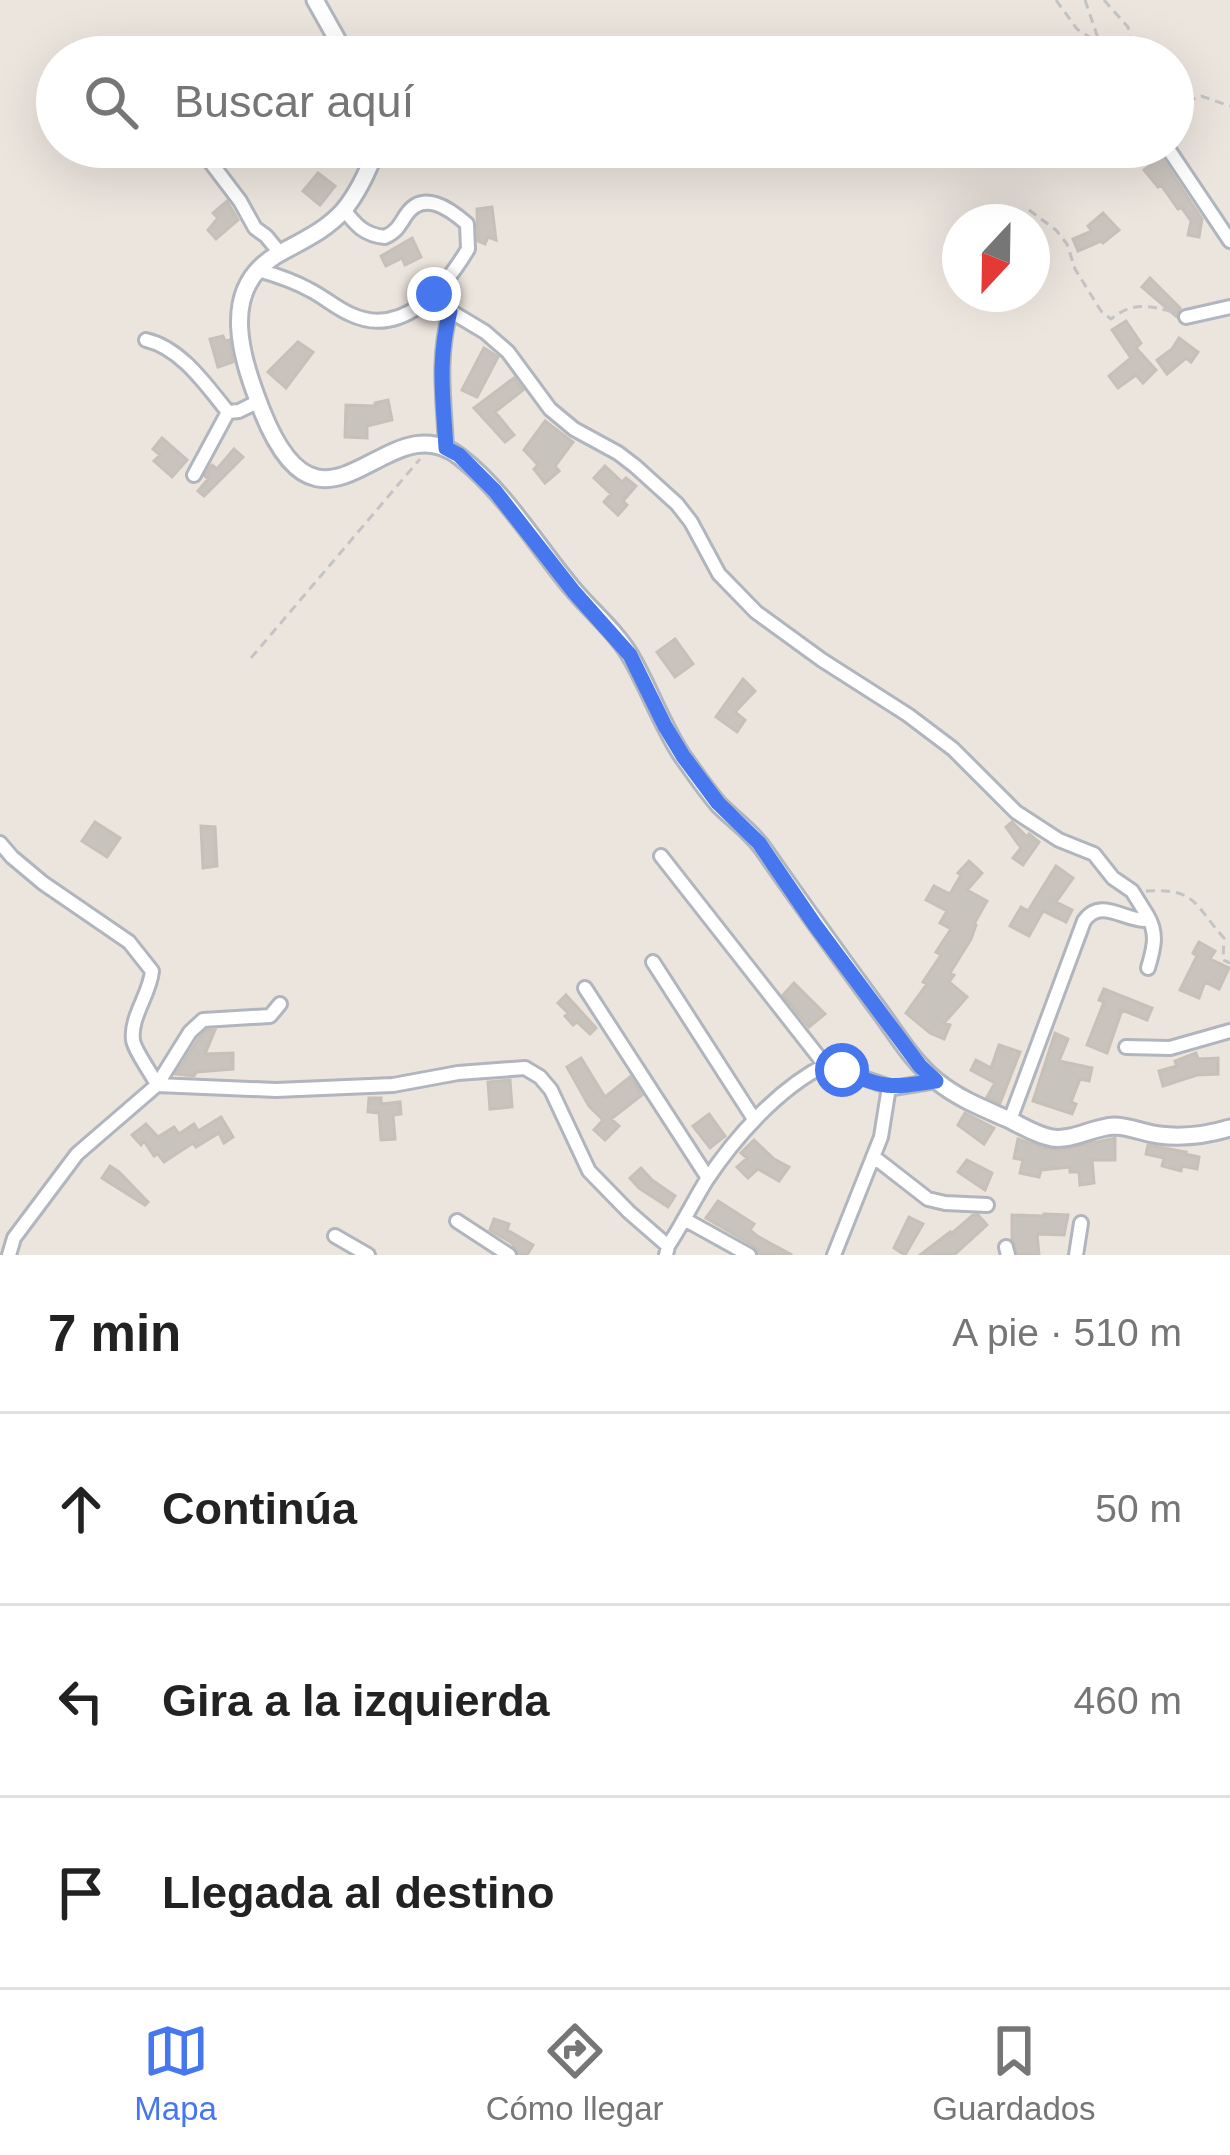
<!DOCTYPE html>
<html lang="es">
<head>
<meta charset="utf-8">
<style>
	:root { --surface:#fff; --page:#f6f6f6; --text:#222; --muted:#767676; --line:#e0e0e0; --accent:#4777ef }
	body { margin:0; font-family:Arial,sans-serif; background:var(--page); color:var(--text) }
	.compass { position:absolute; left:942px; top:204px; width:108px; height:108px; border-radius:50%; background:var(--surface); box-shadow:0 12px 48px #0002; rotate:202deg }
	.stop { position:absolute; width:36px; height:36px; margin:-27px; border:9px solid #4777ef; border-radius:50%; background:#fff }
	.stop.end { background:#4777ef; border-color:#fff; box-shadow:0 3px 12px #0008 }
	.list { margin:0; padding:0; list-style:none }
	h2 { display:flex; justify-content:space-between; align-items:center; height:156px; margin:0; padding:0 48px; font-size:51px }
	h2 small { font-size:39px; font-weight:400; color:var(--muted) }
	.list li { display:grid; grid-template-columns:78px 1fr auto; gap:36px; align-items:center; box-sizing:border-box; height:192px; padding:0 48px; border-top:3px solid var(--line) }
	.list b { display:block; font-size:45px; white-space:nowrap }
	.list em { font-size:39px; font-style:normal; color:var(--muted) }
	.icon { flex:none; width:66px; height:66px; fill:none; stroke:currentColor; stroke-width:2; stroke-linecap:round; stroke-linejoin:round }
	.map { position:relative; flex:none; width:1230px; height:1255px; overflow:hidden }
	.search { position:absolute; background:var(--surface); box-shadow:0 12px 48px #0002; left:36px; right:36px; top:36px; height:132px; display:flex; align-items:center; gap:30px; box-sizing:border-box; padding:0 42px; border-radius:66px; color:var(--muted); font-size:45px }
	.sheet { height:732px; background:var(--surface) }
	nav { display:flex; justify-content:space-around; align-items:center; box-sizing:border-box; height:168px; border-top:3px solid var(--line); background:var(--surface); font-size:33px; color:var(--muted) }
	nav a { display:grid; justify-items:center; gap:6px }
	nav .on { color:var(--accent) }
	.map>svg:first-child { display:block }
	.building { fill:#c8c3bc; stroke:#c7c0b8; stroke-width:3 }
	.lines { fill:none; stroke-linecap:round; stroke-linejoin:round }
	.minor-casing { stroke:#b1b5be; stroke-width:18 }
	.tertiary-casing { stroke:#b1b5be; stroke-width:21 }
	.path { stroke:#c4c4c4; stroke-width:3; stroke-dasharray:9 6; stroke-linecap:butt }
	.minor { stroke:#fff; stroke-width:12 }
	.tertiary { stroke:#fff; stroke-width:15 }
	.route { stroke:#4777ef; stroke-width:15 }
</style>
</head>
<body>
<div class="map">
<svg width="1230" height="1255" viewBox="0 0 1230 1255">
	<rect width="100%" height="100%" fill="#ece5de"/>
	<!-- building -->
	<path class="building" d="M1161,157l41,62 -3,18 -11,-2 3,-14 -10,-14 -3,2 -17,-24 -3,2 -14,-17z
		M318,173l17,13 -15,19 -17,-14z
		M227,201l11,19 -22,19 -8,-9 10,-12 -5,-5z
		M492,207l4,33 -8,-3 -3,7 -7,-3 -1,-32z
		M1103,213l16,17 -16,13 -2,-2 -23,10 -5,-12 19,-8 -4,-5z
		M412,238l9,19 -16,8 -3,-7 -16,8 -5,-10z
		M1150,278l30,30 -4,8 -34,-29z
		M1126,321l15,22 -5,5 20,22 -13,13 -7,-8 -18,13 -9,-12 22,-18 -19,-28z
		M223,336l2,5 4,-1 4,22 -15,5 -8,-28z
		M1179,338l19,14 -7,10 -5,-4 -19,16 -10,-14 15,-11z
		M298,342l15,10 -27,36 -18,-16z
		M484,348l14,9 -21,40 -15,-7z
		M514,378l9,12 -28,22 19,23 -9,7 -31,-34z
		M388,400l4,20 -25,6v12l-22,-1 1,-32 29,1v-3z
		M545,421l28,21 -18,24 4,5 -14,12 -11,-14 4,-4 -14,-15z
		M162,438l25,22 -15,17 -18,-16 6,-6 -7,-6z
		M234,449l9,8 -39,39 -6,-5 10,-12 -3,-3 6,-10 1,-1 5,4z
		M605,466l17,16 4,-4 10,8 -13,15 4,4 -9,10 -14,-13 7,-8 -17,-16z
		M675,639l18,25 -18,13 -18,-25z
		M743,679l12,12 -20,21 10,8 -8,12 -21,-15z
		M95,822l25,16 -13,19 -25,-16z
		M1012,822l15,15 2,-3 10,8 -16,23 -10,-7 8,-10 -15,-21z
		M201,826l14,1 2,39 -14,2z
		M969,861l13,12 -15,17 20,11 -13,23 2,1 -5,14 -21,34 4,2 -5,7 18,15 -23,26 6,2 -6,14 -14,-6 -24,-20 21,-29 -4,-2 18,-27 -5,-3 15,-23 -11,-6 7,-12 -21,-11 8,-14 16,8 11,-19 -3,-2z
		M1056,866l17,12 -17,24 16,8 -6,12 -23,-11 -14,25 -19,-10 11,-19 7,4z
		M1199,942l16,9 -5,8 19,9 -10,21 -14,-7 -6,16 -19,-8 17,-34 -4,-3z
		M794,983l31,31 -16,13 -26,-32z
		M1104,989l48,19 -5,12 -25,-10 -15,43 -20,-8 17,-43 -5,-2z
		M566,995l30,33 -6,6 -13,-12 -4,3 -8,-9 3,-3 -10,-10z
		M207,1030h8l-10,24 28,-1v16l-37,3 -2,4 -18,-2 23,-36z
		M1055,1033l13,6 -9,22 33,7 -3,13 -9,-2 -9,23 5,2 -4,10 -39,-13z
		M999,1045l21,7 -20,51 -13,-6 8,-14 -24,-13 5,-10 15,8z
		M1196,1053l2,6 20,-1v16l-21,1 -34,11 -4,-15 18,-5 -2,-5z
		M581,1058l24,39 25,-20 12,18 -31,24 8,7 -14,14 -11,-10 9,-10 -14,-14 -22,-39z
		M510,1080l2,27 -22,2 -2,-27z
		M369,1098h12v6l19,-2 1,12 -8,1 2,24 -14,1 -2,-27 -11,-1z
		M965,1113l29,15 -10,16 -26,-19z
		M709,1114l16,22 -15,12 -17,-22z
		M221,1117l12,20 -9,6 -5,-10 -23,14 -3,-4 -29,19 -6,-8 -4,2 -10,-15 -3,4 -9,-10 14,-11 12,13 16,-10 5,7 15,-10 4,7z
		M1115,1138v22h-23l2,23 -14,2 -1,-13h-9v-5l-29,3 -2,7 -19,-4 3,-13 -9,-2 4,-19 25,9 17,2z
		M754,1140l20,19 15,8 -10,14 -21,-12 -10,9 -11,-11 10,-9 -6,-5z
		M1148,1145l38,7 -1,2 14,3 -2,12 -15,-3 -1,5 -19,-5 2,-8 -18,-4z
		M967,1160l25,13 -7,17 -27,-18z
		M110,1166l9,6 29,30 -3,3 -43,-27z
		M641,1168l11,12 23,16 -7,11 -29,-19 -9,-10z
		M718,1201l36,23 -4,6 7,6 35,19h-33l-5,-9 -48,-28z
		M1044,1214l24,1 -4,20 -27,-1 2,21h-21l-6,-16v-24l32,1z
		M973,1215h5l9,10 -33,30h-34l30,-23 1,2z
		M909,1217l14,7 -18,31 -11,-7z
		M494,1219l15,5 -2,6 26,15 -6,10h-8l-7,-12 -22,-13z"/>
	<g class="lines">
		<!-- minor casing -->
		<g class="minor-casing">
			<path id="minor" d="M199,147l41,54 15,27 11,8 14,17
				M1167,147l63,94
				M258,270c18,5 36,11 52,20 14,7 26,18 40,24 52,25 94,-25 118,-65l-1,-25c-18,-16 -44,-34 -61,-9 -7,11 -9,16 -21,22 -21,-2 -29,-12 -41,-27
				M434,294l16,17 35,21 23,20 42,57 24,20 44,24 17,13 42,38 14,18 28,52 37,38 66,48 86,55 45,34 63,63 43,28 35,14 19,24 19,13 15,24 -3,5c-22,-1 -44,-22 -60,1l-74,199
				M1186,317l44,-10
				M146,340c35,8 60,45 82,72l11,-1 20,-10
				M446,448c-2,-50 -9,-87 4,-137
				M194,475l34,-63
				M0,843l12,14 31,26 86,59 23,29c-2,23 -22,46 -19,69 1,10 19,34 24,45l33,-53 13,-12 67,-4 10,-12
				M661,856l164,209
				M1147,915c11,18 7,33 1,53
				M653,962l101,157
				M585,988l123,190
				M1126,1047l44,1 60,-17
				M874,1157l54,42 17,4 42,2
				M684,1219l65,36
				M457,1221l52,34
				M335,1236l33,19
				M1006,1247l2,8
				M9,1255l5,-17 63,-84 80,-69 119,5 117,-5 65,-12 67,-5 15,9 11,13 38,81 40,41 39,34
				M666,1255l2,-9c14,-21 25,-44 38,-65 29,-44 72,-92 119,-116l68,23 43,-7
				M834,1255l47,-118 8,-50
				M1076,1255l5,-32"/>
		</g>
		<!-- tertiary casing -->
		<g class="tertiary-casing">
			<path id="tertiary" d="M315,0l32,57
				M377,147c-8,22 -18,45 -34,64 -19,21 -44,31 -68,45 -57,35 -33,104 -13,155 62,155 125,-13 198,46 45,35 76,88 112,131 19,23 44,43 59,69 18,31 30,66 50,97 12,17 25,36 38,51 15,15 33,27 45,45 36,52 73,103 111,155 20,26 37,57 63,77 21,17 47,27 72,38 14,7 26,15 42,18 21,3 41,-11 62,-12 14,0 30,7 45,9 24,3 48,0 71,-7"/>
		</g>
		<!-- path -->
		<path class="path" d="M1056,0l21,29 44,28
			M1085,0l13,38
			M1104,0l24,27 5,30
			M1173,107l28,-11 29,10
			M1029,210l27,20 11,14 8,25 26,42 10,8c21,-17 37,-14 62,-7
			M251,658l169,-199
			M1146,891c51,-3 48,14 78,47l-1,22 7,3"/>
		<!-- minor -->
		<use href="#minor" class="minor"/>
		<!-- tertiary -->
		<use href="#tertiary" class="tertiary"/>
	</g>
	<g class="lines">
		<!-- route -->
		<path class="route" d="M434,294l16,17c-13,52 -7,85 -4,137l13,7 36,36 79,101 56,63 35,71 18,30 35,47 41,40 56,82 105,141 16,15c-46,7 -51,8 -94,-11"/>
	</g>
</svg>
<svg class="compass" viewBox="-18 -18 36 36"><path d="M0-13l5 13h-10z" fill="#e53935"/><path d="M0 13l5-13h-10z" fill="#767676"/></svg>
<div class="stop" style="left:842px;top:1070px"></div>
<div class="stop end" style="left:434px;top:294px"></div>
<div class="search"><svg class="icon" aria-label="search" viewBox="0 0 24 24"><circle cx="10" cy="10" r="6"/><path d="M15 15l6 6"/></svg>Buscar aquí</div>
</div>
<section class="sheet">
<h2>7 min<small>A pie · 510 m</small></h2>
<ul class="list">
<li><svg class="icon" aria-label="ahead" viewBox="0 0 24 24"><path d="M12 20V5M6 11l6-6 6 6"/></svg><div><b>Continúa</b></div><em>50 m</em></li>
<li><svg class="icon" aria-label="left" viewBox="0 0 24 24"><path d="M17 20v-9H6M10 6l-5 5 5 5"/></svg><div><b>Gira a la izquierda</b></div><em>460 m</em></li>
<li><svg class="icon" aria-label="arrive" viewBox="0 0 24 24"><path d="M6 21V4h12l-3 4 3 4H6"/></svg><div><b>Llegada al destino</b></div></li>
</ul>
</section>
<nav>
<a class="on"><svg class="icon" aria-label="map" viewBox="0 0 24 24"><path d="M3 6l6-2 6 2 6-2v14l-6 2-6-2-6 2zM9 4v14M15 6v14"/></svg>Mapa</a>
<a><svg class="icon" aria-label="directions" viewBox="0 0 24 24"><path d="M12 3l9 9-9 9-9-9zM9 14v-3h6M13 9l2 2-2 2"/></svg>Cómo llegar</a>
<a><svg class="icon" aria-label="saved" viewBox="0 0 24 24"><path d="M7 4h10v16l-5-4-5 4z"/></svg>Guardados</a>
</nav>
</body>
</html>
